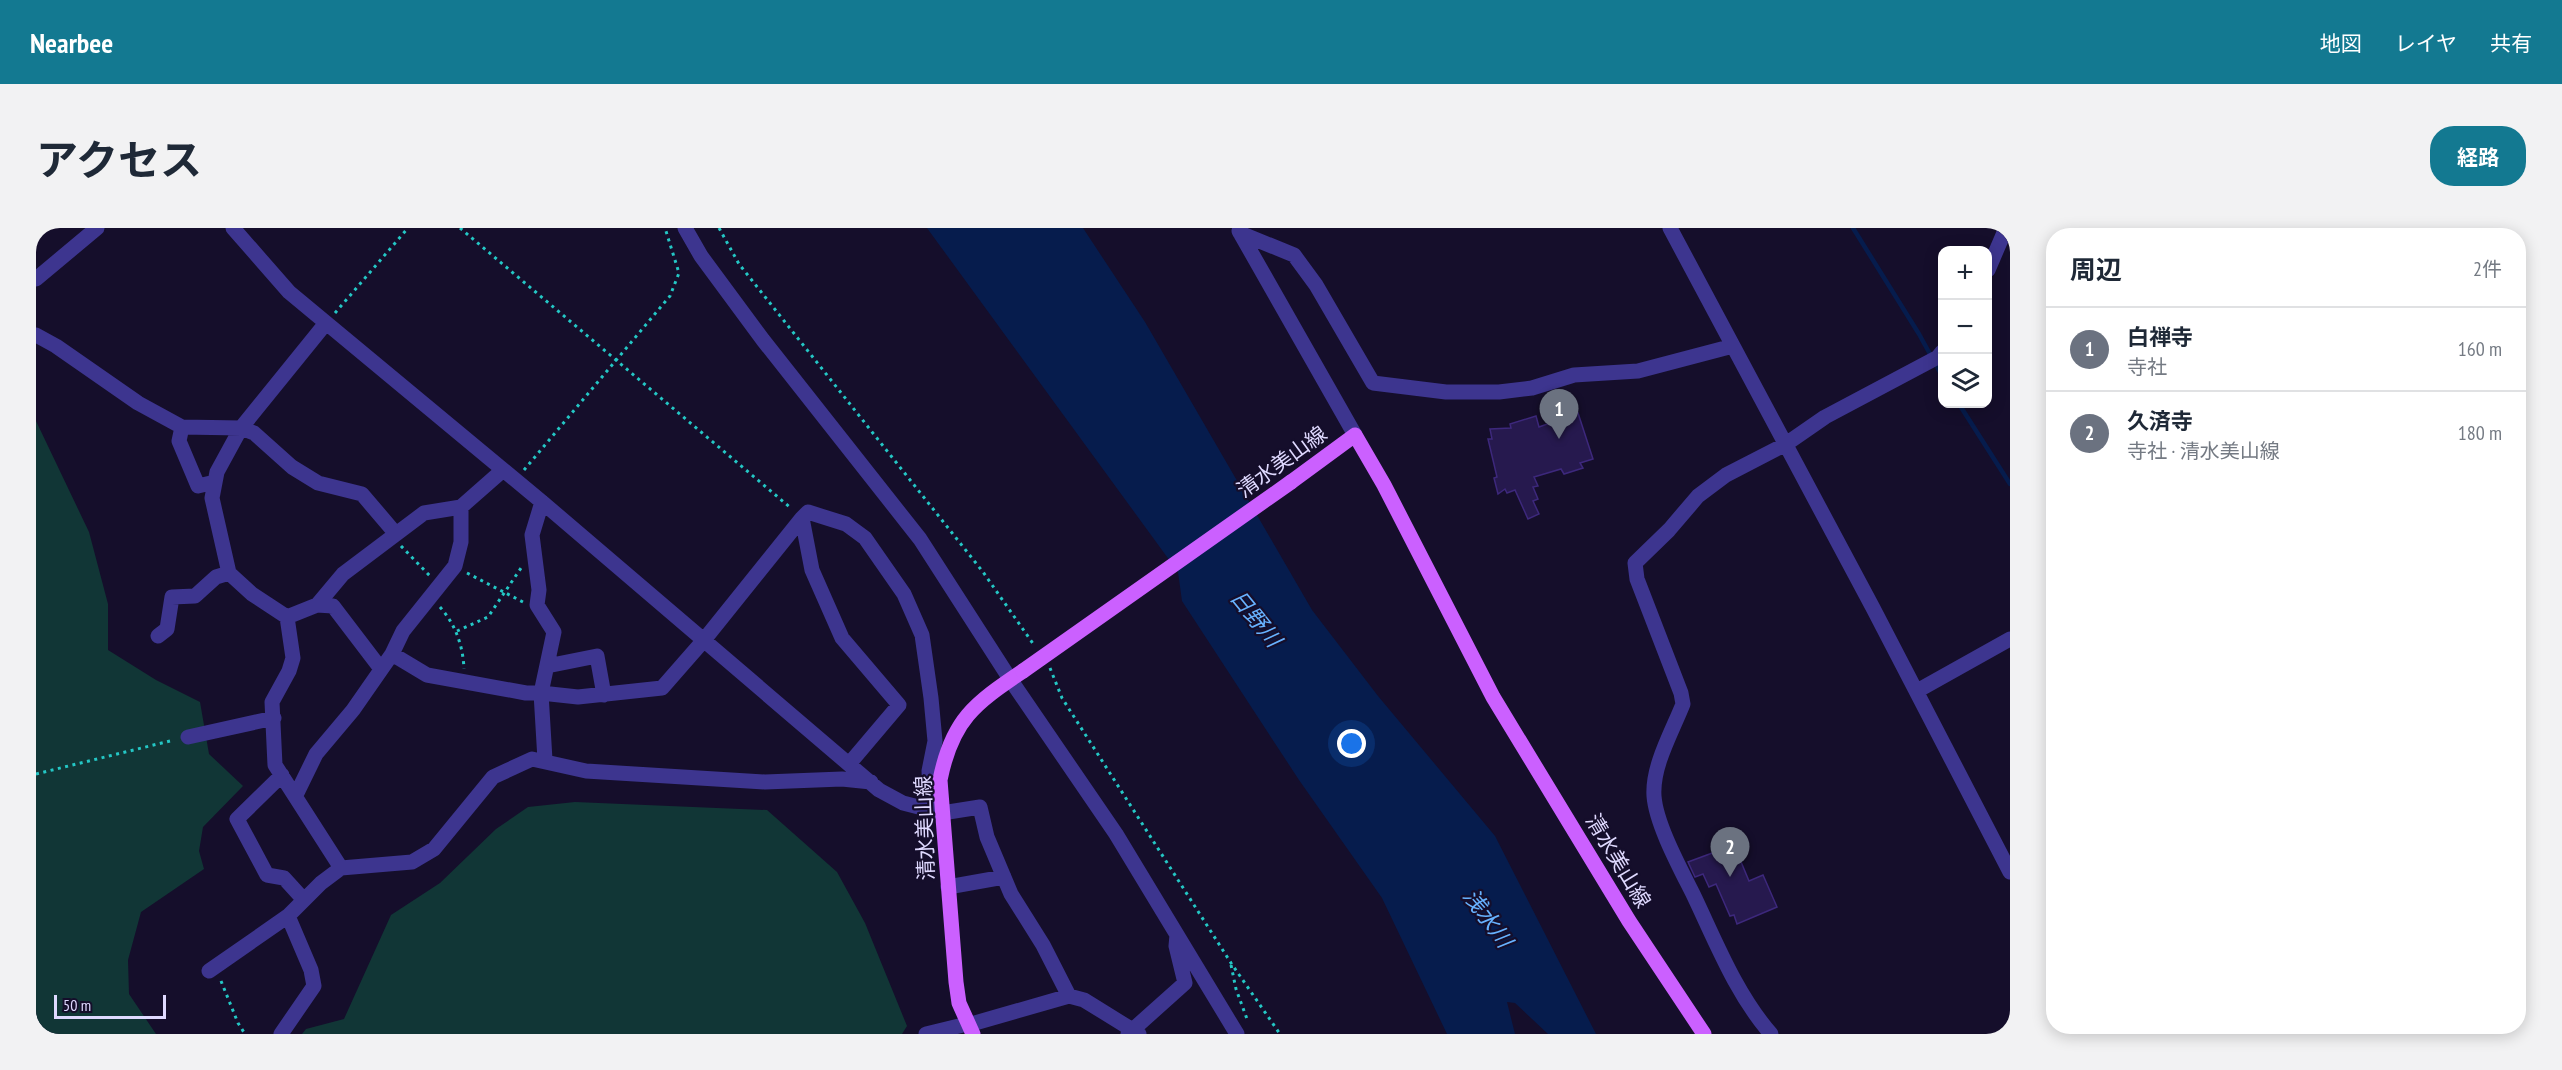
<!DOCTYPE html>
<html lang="ja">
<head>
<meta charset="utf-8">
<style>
	:root { --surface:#fff; --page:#f2f2f3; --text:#1f2937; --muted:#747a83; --line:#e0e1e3; --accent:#137991 }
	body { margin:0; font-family:"PT Sans Narrow","Noto Sans JP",sans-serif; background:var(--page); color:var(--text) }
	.controls { position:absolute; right:18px; top:18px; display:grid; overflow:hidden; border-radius:12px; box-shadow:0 3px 15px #0003 }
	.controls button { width:54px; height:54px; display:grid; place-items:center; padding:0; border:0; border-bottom:2px solid var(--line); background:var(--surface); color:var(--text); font:30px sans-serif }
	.scale { position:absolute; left:18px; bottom:15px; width:112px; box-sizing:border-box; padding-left:6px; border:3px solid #dfd9ff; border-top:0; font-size:16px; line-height:21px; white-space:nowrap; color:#dfd9ff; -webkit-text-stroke:4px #150e2b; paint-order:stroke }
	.you { position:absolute; left:1316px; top:516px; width:21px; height:21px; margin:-15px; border:4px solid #fff; border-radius:50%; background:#1a73e8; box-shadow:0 0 0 9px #1a73e833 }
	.badge { display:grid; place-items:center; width:39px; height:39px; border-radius:50%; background:var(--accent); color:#fff; font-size:20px; font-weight:700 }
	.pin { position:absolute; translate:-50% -50px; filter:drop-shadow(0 2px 3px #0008) }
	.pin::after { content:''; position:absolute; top:32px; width:21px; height:18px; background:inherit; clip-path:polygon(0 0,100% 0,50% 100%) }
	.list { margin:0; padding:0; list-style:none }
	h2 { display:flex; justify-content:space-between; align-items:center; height:78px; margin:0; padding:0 24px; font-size:26px }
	h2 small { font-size:20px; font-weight:400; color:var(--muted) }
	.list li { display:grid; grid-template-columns:39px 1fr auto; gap:18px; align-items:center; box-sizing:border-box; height:84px; padding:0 24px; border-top:2px solid var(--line) }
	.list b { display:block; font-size:22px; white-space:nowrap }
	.list p { margin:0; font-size:20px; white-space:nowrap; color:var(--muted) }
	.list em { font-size:20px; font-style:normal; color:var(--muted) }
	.icon { flex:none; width:33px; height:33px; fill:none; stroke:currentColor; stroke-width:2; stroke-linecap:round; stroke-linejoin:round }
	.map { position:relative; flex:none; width:1974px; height:806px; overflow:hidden; border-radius:24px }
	header { display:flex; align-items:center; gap:36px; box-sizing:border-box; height:84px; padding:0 30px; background:var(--accent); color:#fff }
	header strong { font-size:28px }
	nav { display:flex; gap:33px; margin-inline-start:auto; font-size:21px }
	.intro { display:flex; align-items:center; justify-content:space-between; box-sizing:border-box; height:144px; padding:0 36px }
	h1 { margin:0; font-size:42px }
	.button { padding:15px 27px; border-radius:24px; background:var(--accent); color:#fff; font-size:21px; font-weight:700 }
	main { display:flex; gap:36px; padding:0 36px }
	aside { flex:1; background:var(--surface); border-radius:24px; box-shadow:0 3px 15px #0003 }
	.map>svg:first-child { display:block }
	.green { fill:#113636 }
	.water { fill:#061c4d }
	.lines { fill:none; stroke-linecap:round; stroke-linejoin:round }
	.stream { stroke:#061c4d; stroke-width:4.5 }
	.building { fill:#26194e; stroke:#3d287c; stroke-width:1.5 }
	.path { stroke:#24c7c5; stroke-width:3; stroke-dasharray:3 4.5; stroke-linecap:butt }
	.minor { stroke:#3d358f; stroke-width:15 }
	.major { stroke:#cb60ff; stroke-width:15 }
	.major-bridge { stroke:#cb60ff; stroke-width:15 }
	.labels { text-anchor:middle; stroke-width:4.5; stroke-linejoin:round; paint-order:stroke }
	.street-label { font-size:21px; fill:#dfd9ff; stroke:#150e2b }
	.water-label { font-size:22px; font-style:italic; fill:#67b2ff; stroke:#150e2b }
</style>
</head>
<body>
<header>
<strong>Nearbee</strong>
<nav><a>地図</a><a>レイヤ</a><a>共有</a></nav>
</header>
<div class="intro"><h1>アクセス</h1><a class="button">経路</a></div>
<main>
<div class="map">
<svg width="1974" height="806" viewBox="0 0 1974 806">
	<rect width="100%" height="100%" fill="#150e2b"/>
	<!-- green -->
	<path class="green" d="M0,193l53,111 19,72v46l48,30 44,22 9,52 34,32 -40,41 -4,24 5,18 -63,43 -13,48 1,34 27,40h-120z
		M539,574l192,8 70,62 28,51 42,103 -5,8h-600l4,-5 38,-10 47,-104 49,-32 56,-54 32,-22z"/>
	<!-- water -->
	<path class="water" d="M891,0h156l62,94 167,288 66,86 117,140 101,198h-48l-33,-31 -8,-1 8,32h-68l-65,-136 -83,-118 -117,-179 -4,-29z"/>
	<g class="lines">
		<!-- stream -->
		<path class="stream" d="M1817,0l66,106 23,42
			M1923,176l51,80"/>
	</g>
	<!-- building -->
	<path class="building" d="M1542,185l15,46 -13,4 3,5 -19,6 -3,-5 -27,8 4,9 -5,1 5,12 -5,2 6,13 -11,5 -13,-29 -8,3 -2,-4 -7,5 -4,-16 3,-1 -9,-38h4l-2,-10 21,-1 -1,-4 26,-8 3,11z
		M1698,617l15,36 14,-6 14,32 -40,17 -3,-9 -4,1 -14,-32 -7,3 -6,-13 -8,3 -7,-15z"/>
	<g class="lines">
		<!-- path -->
		<path class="path" d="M424,0l332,281
			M683,0l20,36 244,308 51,73
			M299,85l73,-85
			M488,242l146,-174 9,-23 -14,-45
			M365,318l29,30
			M431,345l56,29
			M404,379c15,17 23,38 24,62
			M421,403l31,-14 33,-49
			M1014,440l12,30 169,265 49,71
			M0,546l138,-34
			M1195,737l5,24 11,30
			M185,753l17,42 7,11"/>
		<!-- minor -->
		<path class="minor" d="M197,0l56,64 253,210 337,288 24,13 39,10 38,-6 7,30 24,57 32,51 26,51
			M649,0l16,28 62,84 157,199 90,140 106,155 121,200
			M1634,0l203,380 137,264
			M1203,3l116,204
			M1204,5l54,22 22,30 57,98 73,9h53l33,-4 42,-13 64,-4 95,-25
			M1952,42l18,-42
			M0,51l61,-51
			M0,107l20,11 82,57 44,24 59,1 13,5 38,34 26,16 44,11 34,40
			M146,199l-3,14 19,45 17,-4
			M766,290l6,-6 38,12 19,14 39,56 18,41 9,63 4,43 -6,30 1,23 12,19
			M281,377l26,-31 81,-61 37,-6 42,-37
			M251,389l30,-12 16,1 48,63
			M122,408l9,-7 5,-32 23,-1 21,-19 13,-4
			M356,426l11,-23 52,-65 6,-24v-35
			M511,438l50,-10 7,39
			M1881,463l93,-52
			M152,509l86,-19
			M509,532l-4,-67 37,4 84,-9 42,-48 98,-122 10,52 30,68 57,67 -50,59
			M246,547l-45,44 30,56 17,3 20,22
			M260,567l20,-41 37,-44 39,-56 35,21 99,18h15l13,-61 -17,-27 2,-15 -7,-55 10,-33
			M305,640l71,-6 22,-13 59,-72 39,-18 54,12 179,11 77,-3 29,3
			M912,659l56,-10
			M173,743l79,-55
			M932,797l101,-29 15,4 55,34
			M245,806l33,-48 -3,-16 -23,-54 33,-33 20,-15 -66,-103 -3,-63 17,-31 4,-13 -6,-41 -35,-23 -23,-21 -17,-75 5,-26 24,-44 85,-105
			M890,806l37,-9
			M1092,806l57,-51 -9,-37 1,-11
			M1735,806c-35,-40 -55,-92 -78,-140 -13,-26 -37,-70 -39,-98 -2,-30 18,-64 29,-92l-2,-11 -44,-114 -2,-16 34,-33 29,-34 28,-21 60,-31 39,-27 113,-60 4,-5"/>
		<!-- major -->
		<path class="major" d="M1255,254l64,-47 29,50 109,212 136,224 75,113
			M937,806l-14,-31 -3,-21 -16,-202c12,-60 34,-76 83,-109"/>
		<!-- major-bridge -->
		<path class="major-bridge" d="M987,443l268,-189"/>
	</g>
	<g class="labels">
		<!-- street labels -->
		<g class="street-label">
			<text transform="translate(1246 234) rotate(-36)" y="7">清水美山線</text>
			<text transform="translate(889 600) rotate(-92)" y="7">清水美山線</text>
			<text transform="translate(1582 633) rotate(59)" y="7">清水美山線</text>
		</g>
		<!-- water labels -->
		<g class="water-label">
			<text transform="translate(1220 390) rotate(51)" y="8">日野川</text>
			<text transform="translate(1452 690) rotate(54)" y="8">浅水川</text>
		</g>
	</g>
</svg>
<div class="controls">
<button>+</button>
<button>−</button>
<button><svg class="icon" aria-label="layers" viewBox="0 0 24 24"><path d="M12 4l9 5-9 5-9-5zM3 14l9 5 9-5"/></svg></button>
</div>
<div class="scale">50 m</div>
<div class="you"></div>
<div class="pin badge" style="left:1523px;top:211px;background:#6b7280">1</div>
<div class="pin badge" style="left:1694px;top:649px;background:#6b7280">2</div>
</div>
<aside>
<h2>周辺<small>2件</small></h2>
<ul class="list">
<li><span class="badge" style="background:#6b7280">1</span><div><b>白禅寺</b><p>寺社</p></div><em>160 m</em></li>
<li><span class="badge" style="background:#6b7280">2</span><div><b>久済寺</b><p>寺社 · 清水美山線</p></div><em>180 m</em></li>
</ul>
</aside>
</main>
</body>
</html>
